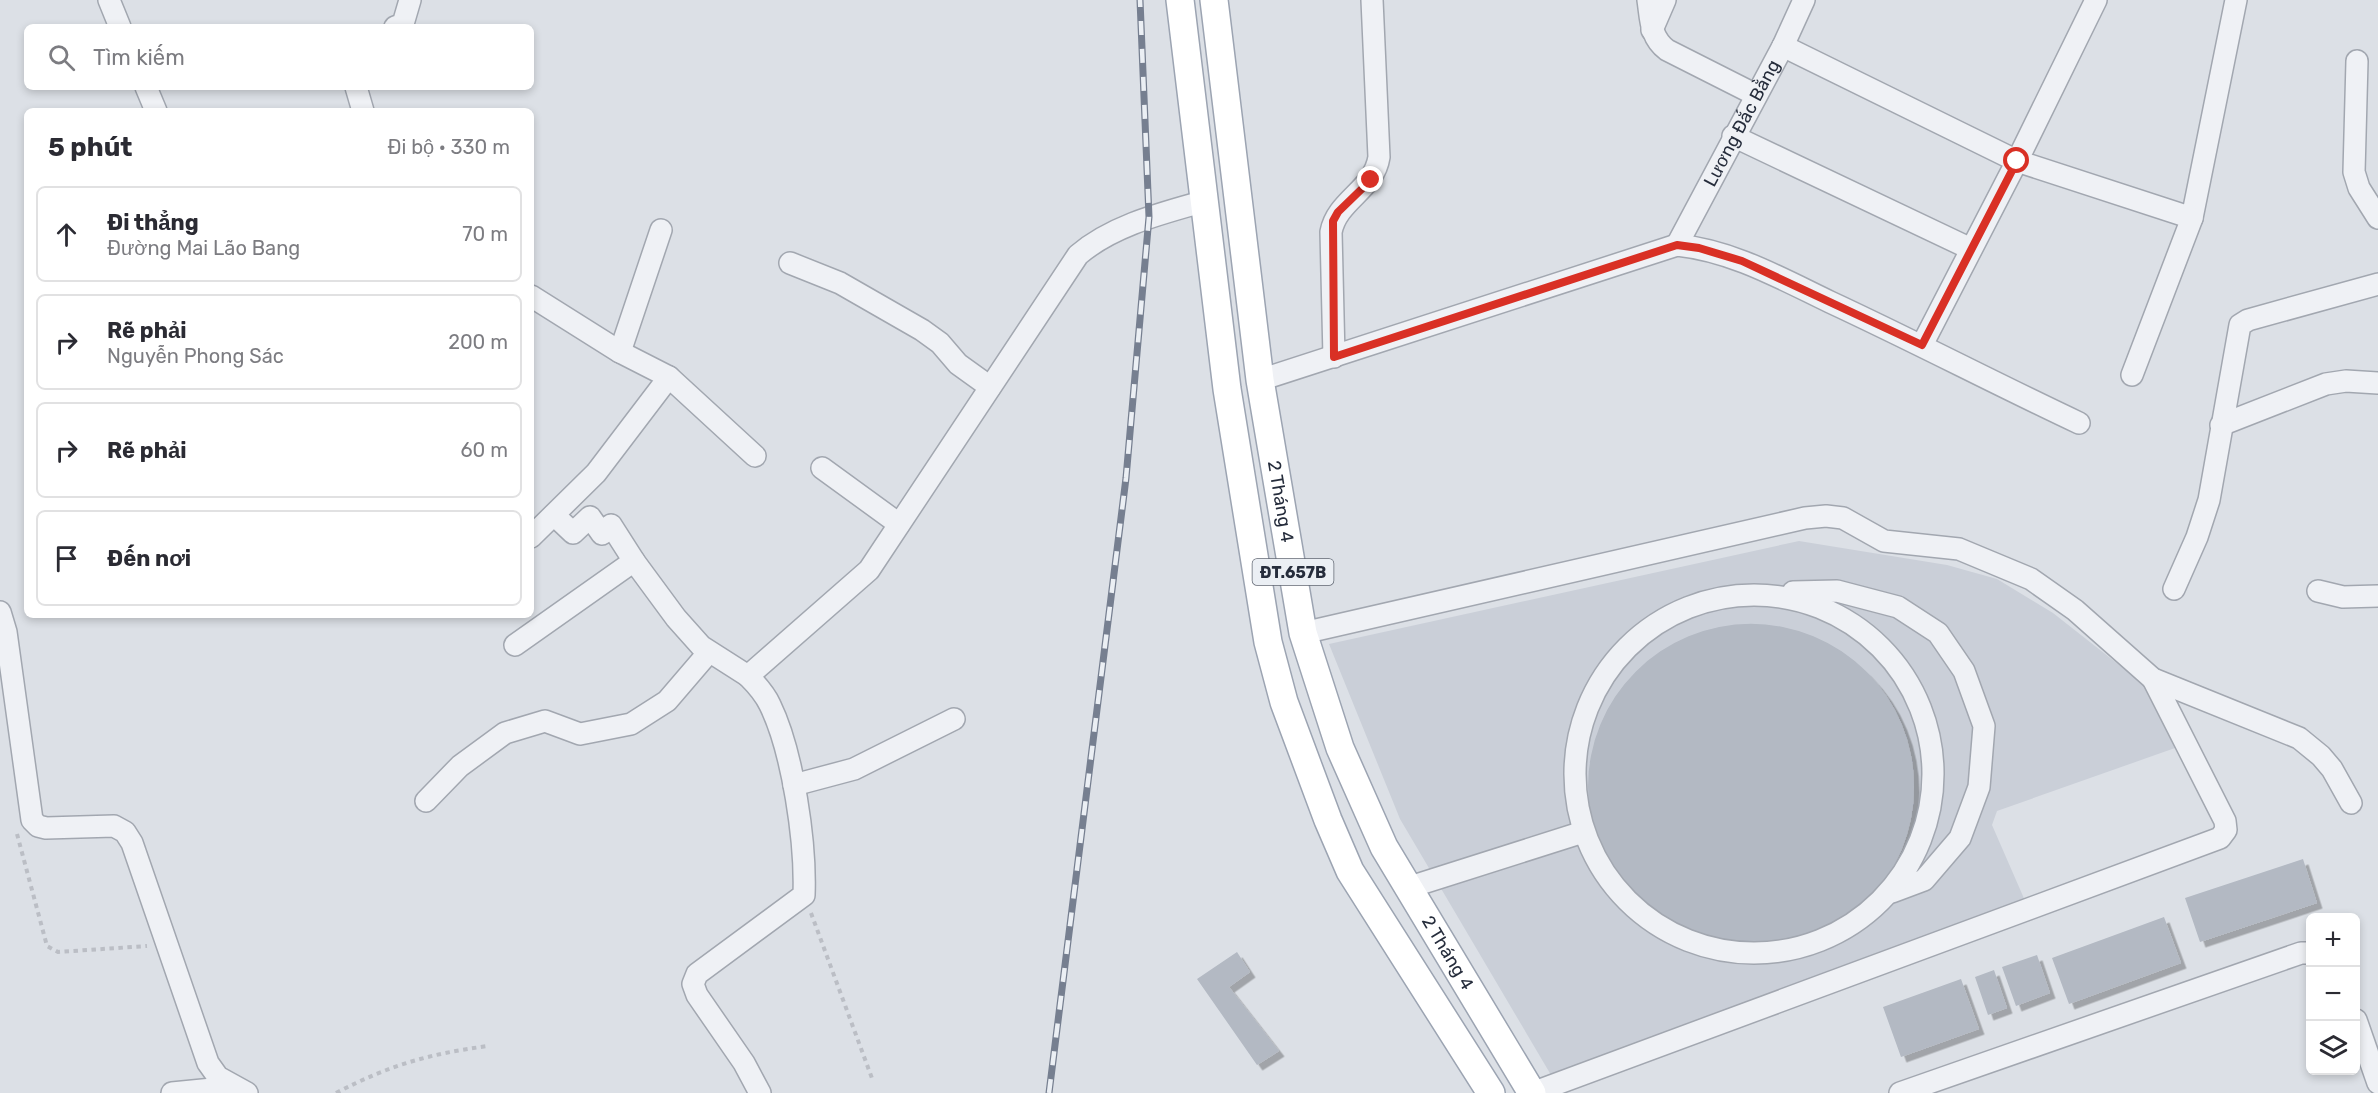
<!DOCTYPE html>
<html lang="vi">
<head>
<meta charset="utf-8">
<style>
	:root { --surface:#fff; --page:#f2f2f3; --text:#2b2b33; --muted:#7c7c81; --line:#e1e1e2 }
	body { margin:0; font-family:Rubik,sans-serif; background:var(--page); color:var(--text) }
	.controls { position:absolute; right:18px; bottom:18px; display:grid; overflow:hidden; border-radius:9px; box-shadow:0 3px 9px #0003 }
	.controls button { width:54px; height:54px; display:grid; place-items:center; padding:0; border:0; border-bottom:2px solid var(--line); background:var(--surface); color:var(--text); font:30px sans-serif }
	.stop { position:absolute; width:18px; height:18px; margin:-14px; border:4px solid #d93025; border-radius:50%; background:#fff }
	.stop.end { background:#d93025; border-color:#fff; box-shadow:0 2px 6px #0008 }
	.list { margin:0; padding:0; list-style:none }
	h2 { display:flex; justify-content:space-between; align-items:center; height:78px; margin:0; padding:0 24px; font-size:26px }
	h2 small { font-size:20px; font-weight:400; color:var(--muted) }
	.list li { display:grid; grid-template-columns:39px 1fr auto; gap:18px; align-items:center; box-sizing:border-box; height:96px; margin:0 12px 12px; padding:0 12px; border:2px solid var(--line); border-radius:9px }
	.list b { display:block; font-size:22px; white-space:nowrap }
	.list p { margin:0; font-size:20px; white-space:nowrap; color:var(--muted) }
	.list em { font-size:20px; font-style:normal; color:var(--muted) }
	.icon { flex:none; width:33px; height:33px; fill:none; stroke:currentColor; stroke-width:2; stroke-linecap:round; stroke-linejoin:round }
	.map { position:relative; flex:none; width:2378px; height:1093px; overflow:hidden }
	.search { position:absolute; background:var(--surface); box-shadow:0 3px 9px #0003; left:24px; top:24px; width:510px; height:66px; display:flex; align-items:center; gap:15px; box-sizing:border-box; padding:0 21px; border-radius:9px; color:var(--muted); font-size:22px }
	.panel { position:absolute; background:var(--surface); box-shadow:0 3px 9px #0003; left:24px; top:108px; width:510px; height:510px; border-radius:9px }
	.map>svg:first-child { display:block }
	.built { fill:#cacfd8 }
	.building { fill:#b3b9c3; filter:url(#shadow) }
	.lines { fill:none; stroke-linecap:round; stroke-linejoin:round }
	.minor-casing { stroke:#a2a7b0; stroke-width:24 }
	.major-casing { stroke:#9ca4b2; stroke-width:30 }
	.path { stroke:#bbbec5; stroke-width:4; stroke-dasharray:4.5 4.5; stroke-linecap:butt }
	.minor { stroke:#eff1f5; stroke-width:21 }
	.major { stroke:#fff; stroke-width:27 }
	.rail-casing { stroke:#767f90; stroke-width:7 }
	.rail { stroke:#ebeff4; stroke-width:4.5; stroke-dasharray:14; stroke-linecap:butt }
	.route { stroke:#d93025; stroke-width:8 }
	.labels { text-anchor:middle; stroke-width:5; stroke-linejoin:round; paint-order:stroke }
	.shield { fill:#ebeff4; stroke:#616773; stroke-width:1.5 }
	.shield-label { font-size:16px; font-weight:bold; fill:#262d3c }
	.street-label { font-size:18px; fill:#262d3c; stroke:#ebeff4 }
</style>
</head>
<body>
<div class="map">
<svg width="2378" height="1093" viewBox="0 0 2378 1093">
	<defs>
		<filter id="shadow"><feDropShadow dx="5.5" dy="5.5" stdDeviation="0" flood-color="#0004"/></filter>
	</defs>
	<rect width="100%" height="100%" fill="#dce0e6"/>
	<!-- built -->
	<path class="built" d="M1799,541l148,24 50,14 56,34 98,77 24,58 -178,63 -5,14 34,78 -475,172 -151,-256 -71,-175z"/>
	<!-- building -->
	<path class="building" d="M1588 787a163 163 0 1 1 326 0a163 163 0 1 1-326 0Z
		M2303,859l14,44 -117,39 -15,-44z
		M2164,917l17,46 -112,41 -17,-46z
		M1237,952l13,20 -21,15 50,64 -22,14 -60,-86z
		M2037,955l13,38 -34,13 -14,-39z
		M1994,970l13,38 -19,7 -13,-38z
		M1961,979l18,50 -78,28 -18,-50z"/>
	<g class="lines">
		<!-- minor casing -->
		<g class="minor-casing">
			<g id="minor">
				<path d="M109,0l11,27"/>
				<path d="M1648,0c3,20 2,37 19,50l89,45"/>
				<path d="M395,27l8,-3 7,-24"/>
				<path d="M1652,30l13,-30"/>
				<path d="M1783,46l234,115 175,57 44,-218"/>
				<path d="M2357,61l-3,111 5,16 19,30"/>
				<path d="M146,87l10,24"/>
				<path d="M356,87l7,24"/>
				<path d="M1733,136l238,113"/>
				<path id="s1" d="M1677,245l106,-199 21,-46"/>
				<path d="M790,263l50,20 82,47 18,13 18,21 32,23"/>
				<path d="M531,296l89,56 49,25 86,79"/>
				<path d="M1922,345l95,-184 79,-161"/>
				<path d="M620,352l41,-122"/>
				<path d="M1334,357l-3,-125c6,-32 43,-42 48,-75l-7,-157"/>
				<path d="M2132,375l60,-157"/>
				<path d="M1260,380l417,-135c56,6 103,33 153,57 84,39 166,82 249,121"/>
				<path d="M2221,425l105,-41 20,-3 32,2"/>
				<path d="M822,468l77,56"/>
				<path d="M554,515l19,18 17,-16 12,17 9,-9 23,36"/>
				<path d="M531,537l65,-64 73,-96"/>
				<path d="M2174,589l23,-52 12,-37 31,-175 8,-5 130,-36"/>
				<path d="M2318,591l25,6 35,-1"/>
				<path d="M1793,592l44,-1 61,16 40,26 26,38 20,55 -5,61 -19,51 -36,42 -32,12"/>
				<circle cx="1754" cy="774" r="179"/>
				<path d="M0,612l6,20 26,188 6,6 8,2 68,-2 11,6 7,11 76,220 10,14 29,16"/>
				<path d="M1303,633l502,-115 21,-2 17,2 41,23 75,8 72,30 44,31 78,69 146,59 22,18 11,13 19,34"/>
				<path d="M515,645l119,-84 42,57 25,28 47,30 121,-106 209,-315c35,-30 85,-42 127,-54"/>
				<path d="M748,676c9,9 17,18 22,29 23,47 36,138 34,190l-107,79 -4,10 4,11 47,68 16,30"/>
				<path d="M794,785l60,-16 100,-50"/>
				<path d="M426,801l34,-35 45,-33 40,-12 35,13 51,-10 36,-23 42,-49"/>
				<path d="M1407,888l173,-55"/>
				<path d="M2356,1020l22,63"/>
				<path d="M172,1093l61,-6"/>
				<path d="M1532,1093l688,-255 6,-8 -1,-9 -72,-142"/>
				<path d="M1900,1093l401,-140h9"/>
			</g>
		</g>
		<!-- major casing -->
		<g class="major-casing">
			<g id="major">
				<path d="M1180,0l47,389 41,253 16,60 44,118 22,51 141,222"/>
				<path id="s2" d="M1214,0l46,380 43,253 37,115 44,99 148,246"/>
			</g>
		</g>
		<!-- path -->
		<path class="path" d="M17,834l30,112 11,6 89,-6
			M811,913l62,168
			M336,1093c54,-28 92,-39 152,-47"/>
		<!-- minor -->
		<use href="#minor" class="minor"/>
		<!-- major -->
		<use href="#major" class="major"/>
		<!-- rail casing -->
		<g class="rail-casing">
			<path id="rail" d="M1049,1093l77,-615 23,-261 -9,-217"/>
		</g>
		<!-- rail -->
		<use href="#rail" class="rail"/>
	</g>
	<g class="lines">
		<!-- route -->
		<path class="route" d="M1371,180l-33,32 -5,9 1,136 343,-112 22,3 43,13 180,84 95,-184"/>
	</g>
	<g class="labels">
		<!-- shield labels -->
		<rect class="shield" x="1252.5" y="559" width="81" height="26" rx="4.5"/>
		<g class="shield-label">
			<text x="1293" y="578">ĐT.657B</text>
		</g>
		<!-- street labels -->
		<g class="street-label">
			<text dy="6" stroke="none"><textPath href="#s1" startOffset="138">Lương Đắc Bằng</textPath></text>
			<text dy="6" stroke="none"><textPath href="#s2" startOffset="506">2 Tháng 4</textPath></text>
			<text dy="6" stroke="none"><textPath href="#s2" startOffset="992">2 Tháng 4</textPath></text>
		</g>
	</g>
</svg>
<div class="controls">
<button>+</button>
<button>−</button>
<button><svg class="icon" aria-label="layers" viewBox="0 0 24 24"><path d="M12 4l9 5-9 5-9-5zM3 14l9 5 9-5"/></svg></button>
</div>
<div class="stop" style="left:2017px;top:161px"></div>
<div class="stop end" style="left:1371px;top:180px"></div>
<div class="search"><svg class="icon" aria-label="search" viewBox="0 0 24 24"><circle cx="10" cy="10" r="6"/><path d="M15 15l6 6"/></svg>Tìm kiếm</div>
<section class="panel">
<h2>5 phút<small>Đi bộ · 330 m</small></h2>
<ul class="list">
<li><svg class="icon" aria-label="ahead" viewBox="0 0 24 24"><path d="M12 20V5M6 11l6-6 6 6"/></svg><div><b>Đi thẳng</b><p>Đường Mai Lão Bang</p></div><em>70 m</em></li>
<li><svg class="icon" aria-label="right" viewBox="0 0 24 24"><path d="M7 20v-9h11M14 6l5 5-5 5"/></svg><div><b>Rẽ phải</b><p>Nguyễn Phong Sác</p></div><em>200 m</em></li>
<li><svg class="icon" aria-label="right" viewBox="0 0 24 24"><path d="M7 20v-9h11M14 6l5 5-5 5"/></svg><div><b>Rẽ phải</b></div><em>60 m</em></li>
<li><svg class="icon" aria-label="arrive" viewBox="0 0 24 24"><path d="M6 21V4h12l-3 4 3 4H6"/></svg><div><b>Đến nơi</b></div></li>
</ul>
</section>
</div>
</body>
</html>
